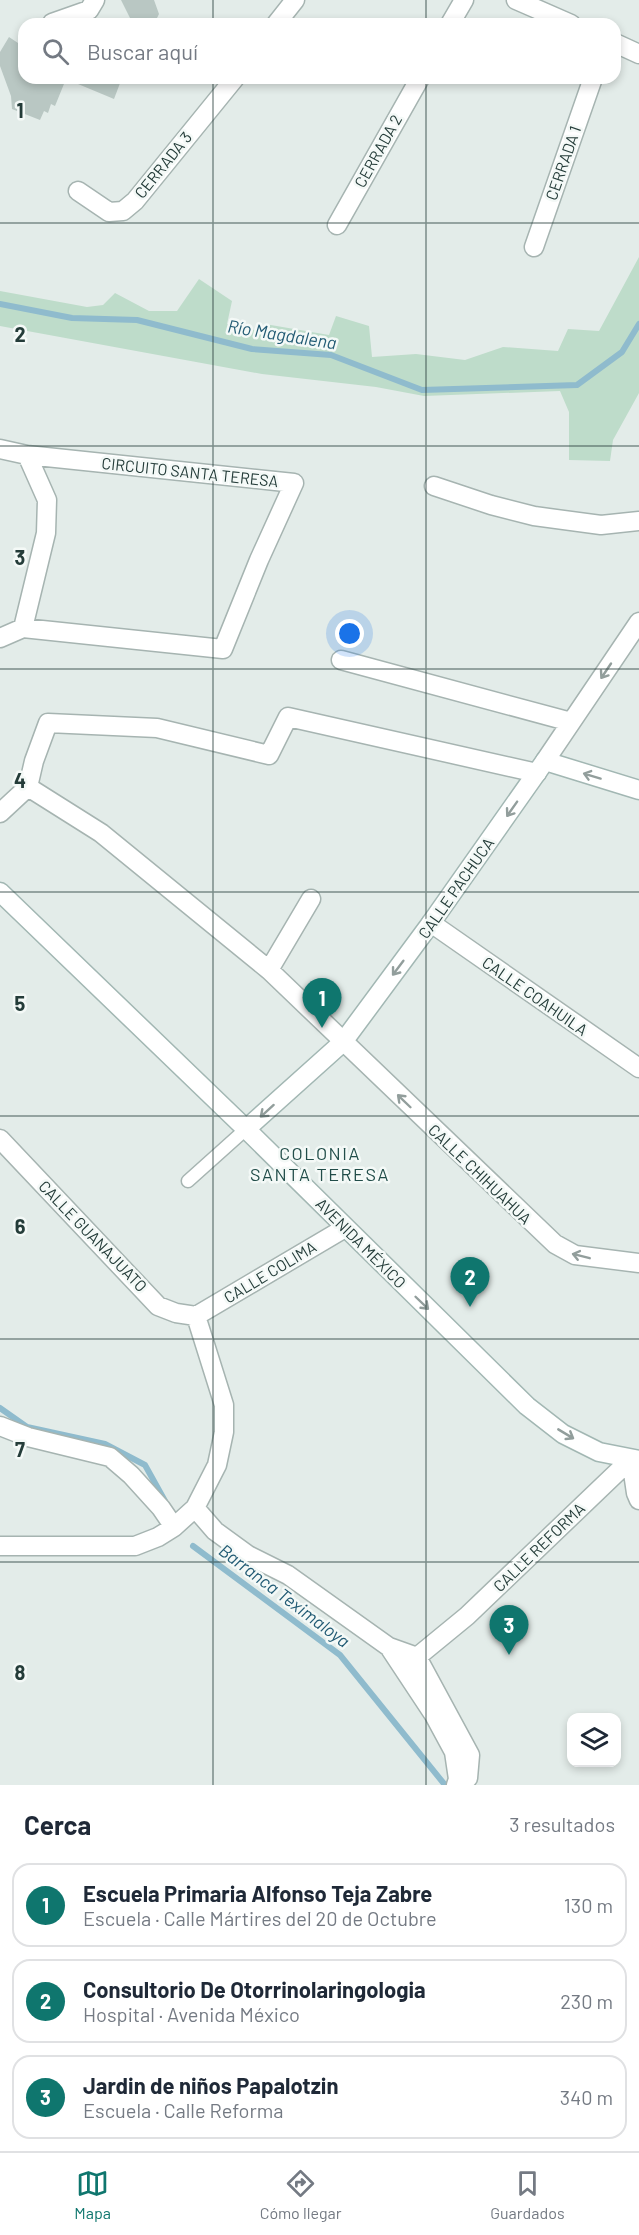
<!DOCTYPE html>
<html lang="es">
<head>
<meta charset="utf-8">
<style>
	:root { --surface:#fff; --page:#f2f2f3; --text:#1f2937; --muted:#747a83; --line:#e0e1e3; --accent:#0f766e }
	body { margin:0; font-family:Barlow,sans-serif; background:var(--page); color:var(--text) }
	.controls { position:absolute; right:18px; bottom:18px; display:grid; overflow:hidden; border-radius:12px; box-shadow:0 3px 9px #0003 }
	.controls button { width:54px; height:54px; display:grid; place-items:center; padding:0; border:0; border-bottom:2px solid var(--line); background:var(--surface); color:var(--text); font:30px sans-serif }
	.you { position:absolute; left:350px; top:634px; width:21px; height:21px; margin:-15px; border:4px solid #fff; border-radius:50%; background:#1a73e8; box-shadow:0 0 0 9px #1a73e833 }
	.badge { display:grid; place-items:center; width:39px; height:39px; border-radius:50%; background:var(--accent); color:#fff; font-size:20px; font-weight:700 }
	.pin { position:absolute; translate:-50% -50px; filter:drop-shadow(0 2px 3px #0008) }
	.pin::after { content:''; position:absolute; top:32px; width:21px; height:18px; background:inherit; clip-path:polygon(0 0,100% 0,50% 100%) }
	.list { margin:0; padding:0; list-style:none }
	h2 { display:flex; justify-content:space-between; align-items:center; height:78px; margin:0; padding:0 24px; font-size:26px }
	h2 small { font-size:20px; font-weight:400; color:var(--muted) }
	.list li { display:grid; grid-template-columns:39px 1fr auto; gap:18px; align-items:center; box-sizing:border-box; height:84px; margin:0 12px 12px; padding:0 12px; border:2px solid var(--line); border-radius:18px }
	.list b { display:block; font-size:22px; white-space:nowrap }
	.list p { margin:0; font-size:20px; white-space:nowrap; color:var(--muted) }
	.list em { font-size:20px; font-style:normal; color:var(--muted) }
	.icon { flex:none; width:33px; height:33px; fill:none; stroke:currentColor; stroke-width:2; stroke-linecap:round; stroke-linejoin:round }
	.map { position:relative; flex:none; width:639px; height:1785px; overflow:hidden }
	.search { position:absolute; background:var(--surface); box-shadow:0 3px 9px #0003; left:18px; right:18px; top:18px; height:66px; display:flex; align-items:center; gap:15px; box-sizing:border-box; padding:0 21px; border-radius:18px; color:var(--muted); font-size:22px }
	.sheet { height:366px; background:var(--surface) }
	nav { display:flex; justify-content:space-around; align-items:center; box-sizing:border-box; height:84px; border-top:2px solid var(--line); background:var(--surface); font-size:16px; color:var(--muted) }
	nav a { display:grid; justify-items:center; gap:3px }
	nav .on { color:var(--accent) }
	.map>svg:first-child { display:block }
	.green { fill:#bedcca }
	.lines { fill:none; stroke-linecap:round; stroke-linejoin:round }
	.stream { stroke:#8fbbcd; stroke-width:6 }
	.building { fill:#b9c7c3 }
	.lane-casing { stroke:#a6b4b1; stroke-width:15 }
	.street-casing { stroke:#a6b4b1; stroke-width:21 }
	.secondary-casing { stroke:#a2b7b3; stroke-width:21 }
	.lane { stroke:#fff; stroke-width:12 }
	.street { stroke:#fff; stroke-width:18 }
	.secondary { stroke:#fff; stroke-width:18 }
	.oneway { stroke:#929e9c }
	.grid { fill:none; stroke:#243c39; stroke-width:1.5; stroke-opacity:0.55 }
	.labels { text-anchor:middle; stroke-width:5; stroke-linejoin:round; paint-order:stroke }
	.street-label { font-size:16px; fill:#243c39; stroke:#f4f9f7 }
	.water-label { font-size:18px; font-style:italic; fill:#225b74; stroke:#f4f9f7 }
	.neighbourhood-label { font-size:18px; letter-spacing:1.5px; fill:#214d49; stroke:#f4f9f7 }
	.grid-label { font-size:20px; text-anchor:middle; font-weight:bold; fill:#243c39; stroke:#f4f9f7; stroke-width:5; stroke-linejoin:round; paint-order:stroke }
</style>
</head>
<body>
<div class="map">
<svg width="639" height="1785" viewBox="0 0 639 1785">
	<rect width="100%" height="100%" fill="#e3ece9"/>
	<!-- green -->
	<path class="green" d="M639,257v136l-26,47 -3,21 -41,-1v-48l-9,-21 -136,5 -48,-9 -114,-13 -262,-48v-35l87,16 16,-2 12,-12 34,18h28l22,-32 33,22 -5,23 37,8 1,-8 64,11 7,-19 33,10 3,31 44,-3 49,6 38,-13 55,4 10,-22 31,2z"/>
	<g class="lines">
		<!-- stream -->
		<path class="stream" d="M0,304l72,14 65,2 115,29 79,6 91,35 155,-5 45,-33 17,-28
			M0,1408l27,19 78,17 40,21 20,36
			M193,1546l147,109 105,130"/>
	</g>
	<!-- building -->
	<path class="building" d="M121,0h33l5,14 -5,10h-21z
		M9,37l15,10v31h98l-8,21 -48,-20 -11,27 -4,-2 -3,9 -4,-2 -4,9 -28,-11 -1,-13 -11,-30v-14z"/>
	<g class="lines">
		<!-- lane casing -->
		<g class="lane-casing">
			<path id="lane" d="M188,1181l58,-52"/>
		</g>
		<!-- street casing -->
		<g class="street-casing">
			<path id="street" d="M516,0l55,24
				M52,23l37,-13 6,-10
				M276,24l19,-24
				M450,24l14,-24
				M615,43l24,11
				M78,191l31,21 14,-1 12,-10 100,-123
				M337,225l83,-147
				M534,247l59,-169
				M0,449l27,6 267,28 -35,77 -36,89 -200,-21 -23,10
				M434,486l57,19 43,11 67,9 38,-4
				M23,628l23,-95 1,-33 -20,-45
				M341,660l230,62
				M545,761l94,-139
				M28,787l73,46 168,137 286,274 20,11 64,8
				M28,787l6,-26 14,-38 109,5 112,27 19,-38 249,56
				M0,813l28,-26
				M431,923l208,145
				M269,970l42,-71
				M0,1139l158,167 18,7 20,3
				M196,1316l149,-88
				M0,1426l28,11 82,20 21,18 30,33 13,19
				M631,1459l5,34 3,7
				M195,1508l20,23 33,24 40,20 101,72 28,10 53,98 -2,23 -10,1
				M0,1546h135l23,-9 16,-10 21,-19 22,-43 7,-33v-27l-28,-89
				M389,1647l45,68 20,37 4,27 -2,6
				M417,1657l50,-41 164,-157"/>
		</g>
		<!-- secondary casing -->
		<g class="secondary-casing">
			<path id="secondary" d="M0,892l246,237 281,277 36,28 36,18 40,8
				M246,1129l97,-87 88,-119 114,-162 94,29"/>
		</g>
		<!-- lane -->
		<use href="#lane" class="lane"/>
		<!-- street -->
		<use href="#street" class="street"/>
		<!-- secondary -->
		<use href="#secondary" class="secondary"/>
	</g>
	<!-- one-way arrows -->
	<defs><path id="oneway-shaft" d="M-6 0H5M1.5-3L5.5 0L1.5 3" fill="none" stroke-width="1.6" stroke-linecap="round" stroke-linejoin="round" transform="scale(1.5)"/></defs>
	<g class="oneway">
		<use href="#oneway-shaft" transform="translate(606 671) rotate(124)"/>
		<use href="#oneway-shaft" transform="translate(592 776) rotate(-163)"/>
		<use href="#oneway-shaft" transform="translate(512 809) rotate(125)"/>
		<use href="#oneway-shaft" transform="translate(398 968) rotate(127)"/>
		<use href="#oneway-shaft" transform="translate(404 1101) rotate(-136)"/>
		<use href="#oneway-shaft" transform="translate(267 1111) rotate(138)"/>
		<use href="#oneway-shaft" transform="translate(581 1256) rotate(-166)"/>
		<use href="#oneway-shaft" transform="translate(422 1303) rotate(44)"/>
		<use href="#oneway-shaft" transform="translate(566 1434) rotate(31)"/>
	</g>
	<!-- grid -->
	<path class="grid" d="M213,0v24M426,0v24M213,78v1707M426,78v1707M0,223h639M0,446h639M0,669h639M0,892h639M0,1116h639M0,1339h639M0,1562h639"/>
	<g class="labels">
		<!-- street labels -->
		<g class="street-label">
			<text transform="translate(378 151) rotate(-61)" y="6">CERRADA 2</text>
			<text transform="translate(563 163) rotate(-71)" y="6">CERRADA 1</text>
			<text transform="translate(163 165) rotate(-51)" y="6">CERRADA 3</text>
			<text transform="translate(190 472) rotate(6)" y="6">CIRCUITO SANTA TERESA</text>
			<text transform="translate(456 888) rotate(-55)" y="6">CALLE PACHUCA</text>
			<text transform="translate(535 996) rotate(35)" y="6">CALLE COAHUILA</text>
			<text transform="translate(480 1174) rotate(44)" y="6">CALLE CHIHUAHUA</text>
			<text transform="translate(93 1236) rotate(46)" y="6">CALLE GUANAJUATO</text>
			<text transform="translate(361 1243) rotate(45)" y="6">AVENIDA MÉXICO</text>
			<text transform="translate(270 1272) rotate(-31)" y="6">CALLE COLIMA</text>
			<text transform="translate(539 1547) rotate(-44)" y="6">CALLE REFORMA</text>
		</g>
		<!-- water labels -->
		<g class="water-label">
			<text transform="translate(282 335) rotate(9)" y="6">Río Magdalena</text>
			<text transform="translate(284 1596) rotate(37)" y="6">Barranca Teximaloya</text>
		</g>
		<!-- neighbourhood labels -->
		<g class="neighbourhood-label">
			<text x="320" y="1160">COLONIA<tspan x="320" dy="21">SANTA TERESA</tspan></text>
		</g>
	</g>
	<g class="grid-label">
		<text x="20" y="118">1</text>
		<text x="20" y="342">2</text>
		<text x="20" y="565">3</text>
		<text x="20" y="788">4</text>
		<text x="20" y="1011">5</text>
		<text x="20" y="1234">6</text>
		<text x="20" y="1457">7</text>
		<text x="20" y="1680">8</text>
	</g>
</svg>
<div class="controls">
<button><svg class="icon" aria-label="layers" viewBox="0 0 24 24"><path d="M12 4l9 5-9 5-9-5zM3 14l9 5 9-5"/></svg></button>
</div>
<div class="you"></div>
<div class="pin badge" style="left:322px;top:1028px">1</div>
<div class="pin badge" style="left:470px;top:1307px">2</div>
<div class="pin badge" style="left:509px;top:1655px">3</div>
<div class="search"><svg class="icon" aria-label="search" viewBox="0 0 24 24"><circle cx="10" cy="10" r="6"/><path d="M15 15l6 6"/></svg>Buscar aquí</div>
</div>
<section class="sheet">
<h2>Cerca<small>3 resultados</small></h2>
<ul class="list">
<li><span class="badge">1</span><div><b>Escuela Primaria Alfonso Teja Zabre</b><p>Escuela · Calle Mártires del 20 de Octubre</p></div><em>130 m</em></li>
<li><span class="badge">2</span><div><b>Consultorio De Otorrinolaringologia</b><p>Hospital · Avenida México</p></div><em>230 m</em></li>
<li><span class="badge">3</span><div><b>Jardin de niños Papalotzin</b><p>Escuela · Calle Reforma</p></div><em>340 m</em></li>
</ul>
</section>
<nav>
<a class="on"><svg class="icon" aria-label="map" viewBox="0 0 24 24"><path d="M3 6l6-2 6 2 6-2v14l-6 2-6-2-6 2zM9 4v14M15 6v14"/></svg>Mapa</a>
<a><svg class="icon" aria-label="directions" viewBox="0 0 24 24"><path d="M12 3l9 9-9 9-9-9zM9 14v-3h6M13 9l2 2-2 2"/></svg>Cómo llegar</a>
<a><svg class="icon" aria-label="saved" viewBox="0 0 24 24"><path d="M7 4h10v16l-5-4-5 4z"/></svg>Guardados</a>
</nav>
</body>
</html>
